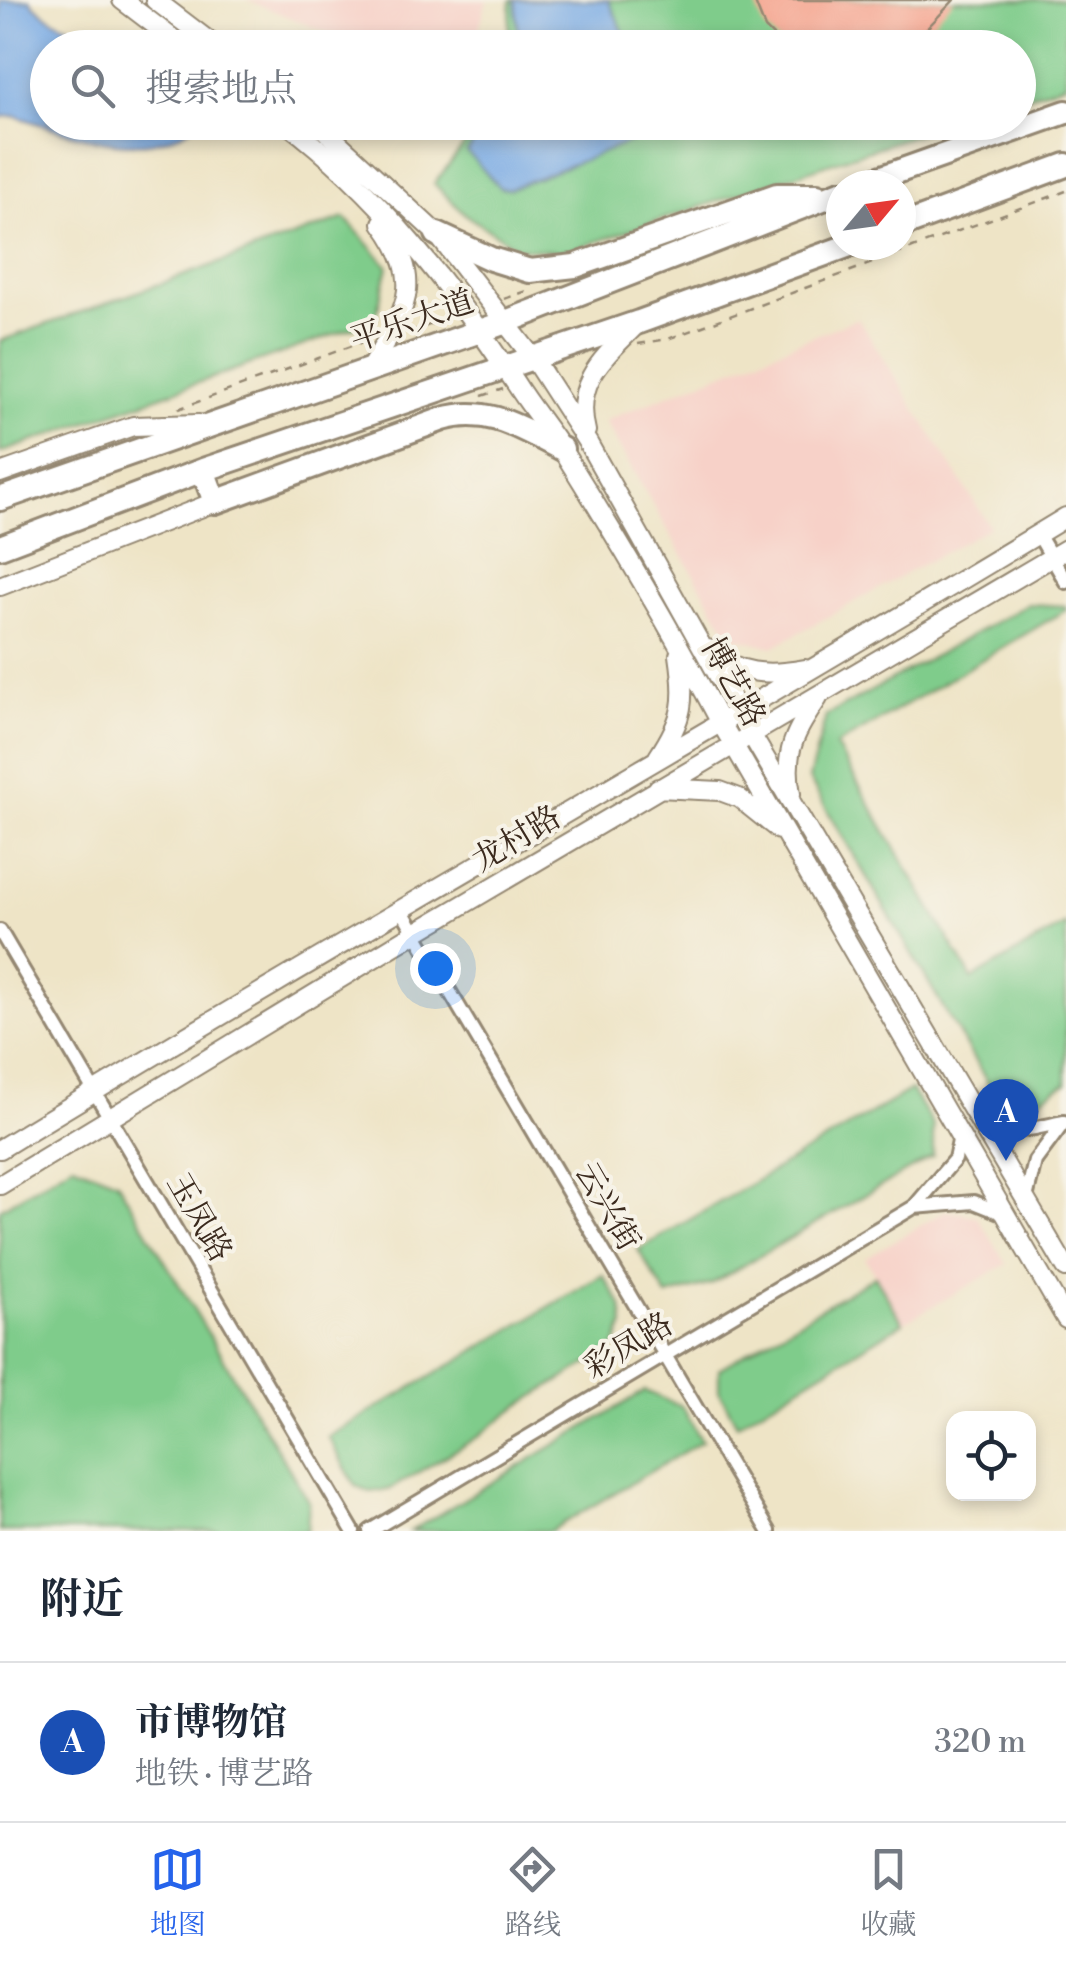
<!DOCTYPE html>
<html lang="zh">
<head>
<meta charset="utf-8">
<style>
	:root { --surface:#fff; --page:#f6f6f7; --text:#1f2937; --muted:#747a83; --line:#e0e1e3; --accent:#2563eb }
	body { margin:0; font-family:"Libre Bodoni","Noto Serif SC",serif; background:var(--page); color:var(--text) }
	.controls { position:absolute; right:30px; bottom:30px; display:grid; overflow:hidden; border-radius:20px; box-shadow:0 5px 15px #0003 }
	.controls button { width:90px; height:90px; display:grid; place-items:center; padding:0; border:0; border-bottom:2px solid var(--line); background:var(--surface); color:var(--text); font:50px sans-serif }
	.compass { position:absolute; left:826px; top:170px; width:90px; height:90px; border-radius:50%; background:var(--surface); box-shadow:0 5px 15px #0003; rotate:61deg }
	.you { position:absolute; left:435px; top:968px; width:35px; height:35px; margin:-25px; border:8px solid #fff; border-radius:50%; background:#1a73e8; box-shadow:0 0 0 15px #1a73e833 }
	.badge { display:grid; place-items:center; width:65px; height:65px; border-radius:50%; background:var(--accent); color:#fff; font-size:32px; font-weight:700 }
	.pin { position:absolute; translate:-50% -82px; filter:drop-shadow(0 2px 5px #0008) }
	.pin::after { content:''; position:absolute; top:52px; width:35px; height:30px; background:inherit; clip-path:polygon(0 0,100% 0,50% 100%) }
	.list { margin:0; padding:0; list-style:none }
	h2 { display:flex; justify-content:space-between; align-items:center; height:130px; margin:0; padding:0 40px; font-size:42px }
	h2 small { font-size:32px; font-weight:400; color:var(--muted) }
	.list li { display:grid; grid-template-columns:65px 1fr auto; gap:30px; align-items:center; box-sizing:border-box; height:160px; padding:0 40px; border-top:2px solid var(--line) }
	.list b { display:block; font-size:38px; white-space:nowrap }
	.list p { margin:0; font-size:32px; white-space:nowrap; color:var(--muted) }
	.list em { font-size:32px; font-style:normal; color:var(--muted) }
	.icon { flex:none; width:55px; height:55px; fill:none; stroke:currentColor; stroke-width:2; stroke-linecap:round; stroke-linejoin:round }
	.map { position:relative; flex:none; width:1066px; height:1531px; overflow:hidden }
	.search { position:absolute; background:var(--surface); box-shadow:0 5px 15px #0003; left:30px; right:30px; top:30px; height:110px; display:flex; align-items:center; gap:25px; box-sizing:border-box; padding:0 35px; border-radius:55px; color:var(--muted); font-size:38px }
	.sheet { height:290px; background:var(--surface) }
	nav { display:flex; justify-content:space-around; align-items:center; box-sizing:border-box; height:140px; border-top:2px solid var(--line); background:var(--surface); font-size:28px; color:var(--muted) }
	nav a { display:grid; justify-items:center; gap:5px }
	nav .on { color:var(--accent) }
	.map>svg:first-child { display:block }
	.built { fill:#f7d1c8 }
	.green { fill:#7fcc8b; stroke:#5d7b54; stroke-width:2.5 }
	.water { fill:#79aae4; stroke:#5a6a81; stroke-width:2.5 }
	.building { fill:#f5a691 }
	.lines { fill:none; stroke-linecap:round; stroke-linejoin:round }
	.street-casing { stroke:#948772; stroke-width:18 }
	.secondary-casing { stroke:#948772; stroke-width:22 }
	.highway-casing { stroke:#948772; stroke-width:28 }
	.path { stroke:#948772; stroke-width:2.5; stroke-dasharray:8 8; stroke-linecap:butt }
	.street { stroke:#fff; stroke-width:12 }
	.secondary { stroke:#fff; stroke-width:18 }
	.highway { stroke:#fff; stroke-width:22 }
	.labels { text-anchor:middle; stroke-width:8; stroke-linejoin:round; paint-order:stroke }
	.street-label { font-size:32px; fill:#3b2a1e; stroke:#f7f3e8 }
</style>
</head>
<body>
<div class="map">
<svg width="1066" height="1531" viewBox="0 0 1066 1531">
	<rect width="100%" height="100%" fill="#f7f3e8"/>
	<filter id="ink" filterUnits="userSpaceOnUse"><feTurbulence type="fractalNoise" baseFrequency=".01" numOctaves="2"/><feDisplacementMap in="SourceGraphic" scale="20" xChannelSelector="R" yChannelSelector="G"/><feConvolveMatrix kernelMatrix="1 2 1 2 8 2 1 2 1" color-interpolation-filters="sRGB"/></filter>
	<filter id="wash" filterUnits="userSpaceOnUse"><feTurbulence type="fractalNoise" baseFrequency=".0048" numOctaves="4" result="noise"/><feDisplacementMap in="SourceGraphic" scale="40" xChannelSelector="R" yChannelSelector="G"/><feGaussianBlur stdDeviation="2.25" result="paint"/><feColorMatrix in="noise" values="0 0 0 0 0 0 0 0 0 0 0 0 0 0 0 0 0 1.4 0 .05"/><feComposite in="paint" operator="in"/></filter>
	<g filter="url(#wash)">
		<rect width="100%" height="100%" fill="#eee4c6"/>
		<!-- built -->
		<path class="built" d="M247,0h240l-13,47 -127,1 -10,-11z
			M858,318l132,209 -217,120 -43,-11 -126,-215z
			M945,1211l32,5 30,48 -104,59 -38,-65z"/>
		<!-- green -->
		<path class="green" d="M511,0h555v83l-47,16 -1,-51h-510z
			M481,123h469l-384,129 -48,-4 -51,-32 -33,-32z
			M345,218l43,48 -13,54 -375,133v-112z
			M1028,604l37,2 1,4 -230,136 136,233 94,-55v159l-37,22 -16,1 -23,-19 -181,-308 17,-63z
			M911,1090l22,35v31l-222,128 -44,12 -29,-46z
			M73,1164l44,17 192,321 -2,29h-307v-322z
			M603,1275l19,31 2,19 -9,22 -101,62 -38,29 -86,51 -20,3 -15,-7 -27,-48z
			M875,1276l28,47 -166,101 -18,-33v-22z
			M645,1391l37,16 20,34 -152,90h-139z"/>
		<!-- water -->
		<path class="water" d="M0,0h30c22,28 54,26 81,47l-63,1v74l146,1 -1,3c-56,38 -122,6 -179,-10l-14,1z
			M515,0h93l17,35 3,12h-113l3,-17z
			M487,123h150v10l-7,9 -121,47 -9,-1 -33,-36z"/>
		<g id="blocks">
			<!-- building -->
			<path class="building" d="M754,0h200l-46,48h-123l-20,-20z"/>
		</g>
	</g>
	<g filter="url(#ink)">
		<use href="#blocks" fill-opacity="0" stroke="#948772" stroke-width="2.5"/>
		<g class="lines">
			<!-- street casing -->
			<g class="street-casing">
				<path id="street" d="M1038,534l28,48
					M401,909l368,622
					M0,931l353,600
					M981,1124c36,12 47,5 83,-2
					M1026,1198l9,-37 29,-39
					M914,1207l60,-5 30,12
					M370,1531l544,-324 41,-48 5,-23"/>
			</g>
			<!-- secondary casing -->
			<g class="secondary-casing">
				<path id="secondary" d="M122,0l63,48
					M155,0l63,48
					M285,122c94,71 167,165 231,262 15,24 33,45 48,69 55,88 108,178 157,270l345,596
					M316,122l121,112 96,124 55,85 163,291 315,534
					M370,369c32,-57 59,-83 12,-146
					M586,431c-13,-51 19,-74 52,-108
					M0,473l133,-47 66,-2
					M0,586l215,-84
					M708,649c30,26 59,27 97,20
					M658,757c26,-39 28,-56 21,-102
					M658,788l62,3 19,7 40,32
					M791,794c-8,-43 4,-61 27,-96
					M0,1149c352,-216 713,-417 1066,-632
					M0,1185l415,-252 651,-384"/>
			</g>
			<!-- highway casing -->
			<g class="highway-casing">
				<path id="highway" d="M860,185l206,-73
					M901,226l165,-61
					M437,234l54,25 39,12 45,-5 202,-71h40
					M203,470l12,32 228,-83c45,-14 79,10 119,30
					M0,499l503,-176 338,-131
					M0,547l203,-77 436,-148 211,-77"/>
			</g>
			<!-- path -->
			<path class="path" d="M1018,66l17,37
				M504,299l26,-9
				M410,332l39,-14
				M638,344l30,-5 398,-148
				M482,396l21,-7
				M178,409l190,-69"/>
			<!-- street -->
			<use href="#street" class="street"/>
			<!-- secondary -->
			<use href="#secondary" class="secondary"/>
			<!-- highway -->
			<use href="#highway" class="highway"/>
		</g>
	</g>
	<g class="labels">
		<!-- street labels -->
		<g class="street-label">
			<text transform="translate(412 320) rotate(-19)" y="11">平乐大道</text>
			<text transform="translate(734 682) rotate(61)" y="11">博艺路</text>
			<text transform="translate(516 838) rotate(-31)" y="11">龙村路</text>
			<text transform="translate(608 1206) rotate(60)" y="11">云兴街</text>
			<text transform="translate(200 1217) rotate(60)" y="11">玉凤路</text>
			<text transform="translate(628 1345) rotate(-31)" y="11">彩凤路</text>
		</g>
	</g>
</svg>
<div class="controls">
<button><svg class="icon" aria-label="locate" viewBox="0 0 24 24"><circle cx="12" cy="12" r="6"/><path d="M12 2v4M12 18v4M2 12h4M18 12h4"/></svg></button>
</div>
<svg class="compass" viewBox="-18 -18 36 36"><path d="M0-13l5 13h-10z" fill="#e53935"/><path d="M0 13l5-13h-10z" fill="#747a83"/></svg>
<div class="you"></div>
<div class="pin badge" style="left:1006px;top:1161px;background:#1a4fb4">A</div>
<div class="search"><svg class="icon" aria-label="search" viewBox="0 0 24 24"><circle cx="10" cy="10" r="6"/><path d="M15 15l6 6"/></svg>搜索地点</div>
</div>
<section class="sheet">
<h2>附近<small></small></h2>
<ul class="list">
<li><span class="badge" style="background:#1a4fb4">A</span><div><b>市博物馆</b><p>地铁 · 博艺路</p></div><em>320 m</em></li>
</ul>
</section>
<nav>
<a class="on"><svg class="icon" aria-label="map" viewBox="0 0 24 24"><path d="M3 6l6-2 6 2 6-2v14l-6 2-6-2-6 2zM9 4v14M15 6v14"/></svg>地图</a>
<a><svg class="icon" aria-label="directions" viewBox="0 0 24 24"><path d="M12 3l9 9-9 9-9-9zM9 14v-3h6M13 9l2 2-2 2"/></svg>路线</a>
<a><svg class="icon" aria-label="saved" viewBox="0 0 24 24"><path d="M7 4h10v16l-5-4-5 4z"/></svg>收藏</a>
</nav>
</body>
</html>
